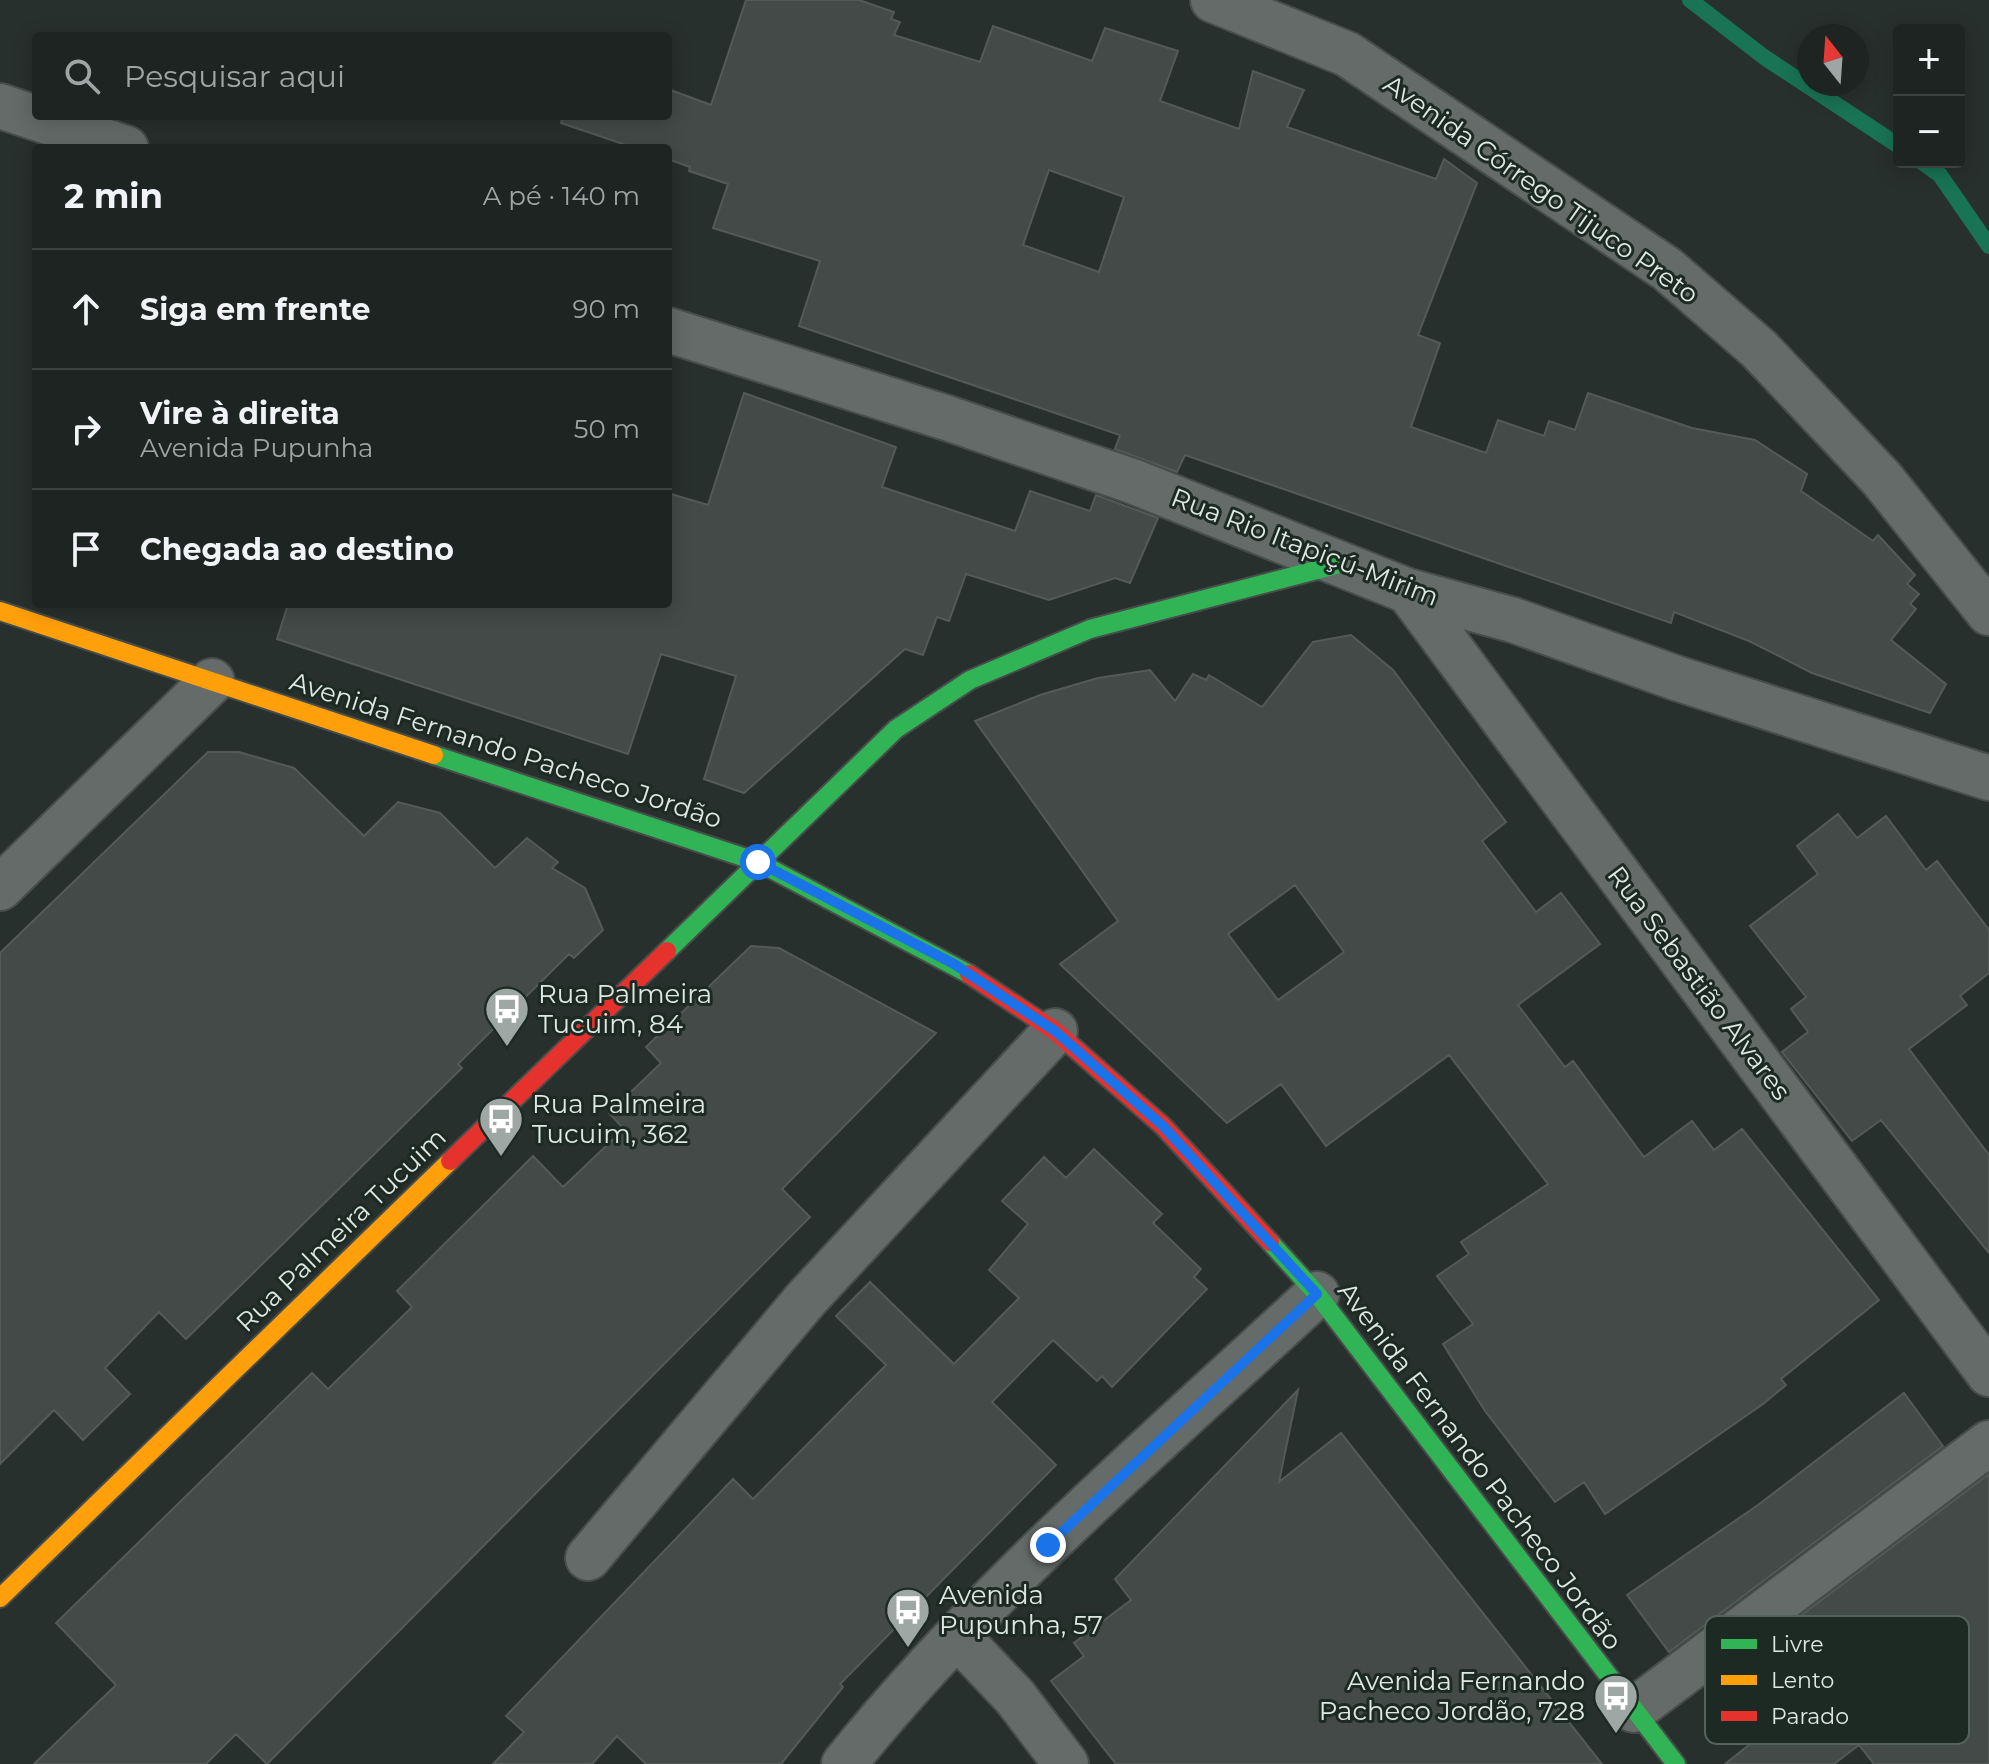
<!DOCTYPE html>
<html lang="pt">
<head>
<meta charset="utf-8">
<style>
	:root { --surface:#1e2422; --page:#2b302f; --text:#f1f3f6; --muted:#a1a4a5; --line:#3c4140 }
	body { margin:0; font-family:Montserrat,sans-serif; background:var(--page); color:var(--text) }
	.controls { position:absolute; right:24px; top:24px; display:grid; overflow:hidden; border-radius:8px; box-shadow:0 4px 20px #0003 }
	.controls button { width:72px; height:72px; display:grid; place-items:center; padding:0; border:0; border-bottom:2px solid var(--line); background:var(--surface); color:var(--text); font:40px sans-serif }
	.compass { position:absolute; left:1797px; top:24px; width:72px; height:72px; border-radius:50%; background:var(--surface); box-shadow:0 4px 20px #0003; rotate:343deg }
	.stop { position:absolute; width:24px; height:24px; margin:-18px; border:6px solid #1a73e8; border-radius:50%; background:#fff }
	.stop.end { background:#1a73e8; border-color:#fff; box-shadow:0 2px 8px #0008 }
	.list { margin:0; padding:0; list-style:none }
	h2 { display:flex; justify-content:space-between; align-items:center; height:104px; margin:0; padding:0 32px; font-size:34px }
	h2 small { font-size:26px; font-weight:400; color:var(--muted) }
	.list li { display:grid; grid-template-columns:52px 1fr auto; gap:24px; align-items:center; box-sizing:border-box; height:120px; padding:0 32px; border-top:2px solid var(--line) }
	.list b { display:block; font-size:30px; white-space:nowrap }
	.list p { margin:0; font-size:26px; white-space:nowrap; color:var(--muted) }
	.list em { font-size:26px; font-style:normal; color:var(--muted) }
	.icon { flex:none; width:44px; height:44px; fill:none; stroke:currentColor; stroke-width:2; stroke-linecap:round; stroke-linejoin:round }
	.map { position:relative; flex:none; width:1989px; height:1764px; overflow:hidden }
	.search { position:absolute; background:var(--surface); box-shadow:0 4px 20px #0003; left:32px; top:32px; width:640px; height:88px; display:flex; align-items:center; gap:20px; box-sizing:border-box; padding:0 28px; border-radius:8px; color:var(--muted); font-size:30px }
	.panel { position:absolute; background:var(--surface); box-shadow:0 4px 20px #0003; left:32px; top:144px; width:640px; height:464px; border-radius:8px }
	.map>svg:first-child { display:block }
	.lines { fill:none; stroke-linecap:round; stroke-linejoin:round }
	.stream { stroke:#197355; stroke-width:16 }
	.building { fill:#434a47; stroke:#535a57; stroke-width:2; fill-rule:evenodd }
	.street-casing { stroke:#474d4b; stroke-width:48 }
	.fast-casing { stroke:#474d4b; stroke-width:22 }
	.slow-casing { stroke:#474d4b; stroke-width:22 }
	.jam-casing { stroke:#474d4b; stroke-width:22 }
	.street { stroke:#656b68; stroke-width:44 }
	.fast { stroke:#30b455; stroke-width:18 }
	.slow { stroke:#ff9f0a; stroke-width:18 }
	.jam { stroke:#e5322d; stroke-width:18 }
	.route { stroke:#1a73e8; stroke-width:10 }
	.labels { text-anchor:middle; stroke-width:6; stroke-linejoin:round; paint-order:stroke }
	.street-label { font-size:26px; fill:#dee7e2; stroke:#1c2a23 }
	.poi-label { font-size:26px; fill:#dee7e2; stroke:#1c2a23; text-anchor:start }
	.key { fill:#1c2a23; stroke:#56635c; stroke-width:2 }
	.key-label { font-size:22px; fill:#dee7e2 }
</style>
</head>
<body>
<div class="map">
<svg width="1989" height="1764" viewBox="0 0 1989 1764">
	<rect width="100%" height="100%" fill="#28302d"/>
	<g class="lines">
		<!-- stream -->
		<path class="stream" d="M1690,0l74,57 135,89
			M1922,162l18,13 49,71"/>
	</g>
	<!-- building -->
	<path class="building" d="M746,0h113l35,12 -3,7 9,3 -6,13 86,27 13,-36 99,35 13,-33 73,23 -18,50 79,28 14,-58 51,19 -17,37 149,52 8,-20 33,24 -59,152 22,8 -29,84 75,26 12,-33 46,16 5,-15 26,9 13,-37 104,35 63,12 52,34 -6,17 72,50 5,-6 37,40 -8,9 12,10 -9,10 6,5 -25,31 55,44 -16,29 -118,-40 -63,-32 -75,-29 -3,11 -486,-168 -8,17 -62,-23 5,-14 -321,-109 21,-65 -107,-33 15,-44 -39,-13 1,-4 -22,-8v-11h-33l-74,-25 2,-7h105v-27l43,16zM1049,170l75,27 -25,75 -76,-27z
		M744,393l152,54 -14,40 133,44 15,-40 60,20 6,-16 62,23 -28,65 -15,-5 -66,22 -83,-26 -17,47 -12,-4 -14,38 -18,-6 -161,144 -40,-14 32,-103 -75,-22 -33,100 -351,-115 11,-35h380v-111l40,12z
		M1351,635l42,35 113,152 -24,19 54,71 25,-19 39,51 -82,61 47,62 8,-6 71,96 48,-36 22,29 28,-21 137,171 -98,79 5,6 -23,19 -158,110 -21,-32 -29,20 -70,-91 -42,-67 30,-20 -36,-48 32,-22 -8,-12 87,-58 -99,-129 -123,91 -45,-62 -54,39 -167,-159 58,-43 -143,-200 65,-26 58,-17 52,-8 25,31 18,-27 13,6 3,-5 53,32 51,-65zM1295,885l49,67 -66,48 -50,-66z
		M208,752h31l55,16 70,68 34,-34 42,11 55,55 32,-30 31,24 -6,6 33,20 18,42 -29,28 -5,-4 -111,110 4,4 -276,271 -27,-27 -54,56 25,26 -47,46 -29,-30 -54,54v-511z
		M1838,814l19,24 29,-22 40,54 11,-9 52,69v43l-29,23 7,9 -58,44 80,106v98l-108,-133 -29,21 -70,-89 26,-20 -17,-23 15,-12 -56,-71 68,-52 -21,-28z
		M751,946l28,2 157,85 -154,156 28,28 -543,547 -31,-30 -30,30h-172l82,-79 -60,-62 256,-250 16,16 84,-82 -15,-16 136,-135 30,31 61,-58 -15,-16 52,-50 -15,-16z
		M1094,1149l68,65 -9,9 48,46 -7,8 13,12 -95,98 -10,-11 -5,5 -44,-41 -61,62 64,63 -216,219 3,3 -62,77h-135l-29,-28 -25,28h-99l31,-32 -18,-16 227,-237 20,20 133,-134 -50,-49 34,-34 84,82 65,-66 -30,-28 39,-46 -26,-23 42,-44 22,21z
		M1298,1390l-19,92 62,-49 261,331h-486l-65,-83 33,-25 -10,-13 57,-43 -16,-21z
		M1904,1393l39,53 -274,206 -42,-57 131,-90z
		M1989,1474v290h-115l-15,-19 -25,19h-109l44,-35 -20,-25 8,-8 -23,-30z"/>
	<g class="lines">
		<!-- street casing -->
		<g class="street-casing">
			<path id="street" d="M1213,0l134,54 320,215 92,80 123,130 107,134
				M0,106l126,42
				M668,330l279,88 185,63 276,110 105,29 166,59 310,99
				M1408,591l581,783
				M0,888l212,-207
				M588,1558l218,-259 249,-268
				M958,1637l57,60 51,67
				M1634,1710l355,-267
				M844,1764c139,-173 311,-319 473,-470"/>
		</g>
		<!-- fast casing -->
		<g class="fast-casing">
			<path id="fast" d="M434,755l324,107 211,112
				M667,951l229,-222 74,-49 120,-51 246,-64
				M1270,1242l47,52 359,470"/>
		</g>
		<!-- slow casing -->
		<g class="slow-casing">
			<path id="slow" d="M0,611l434,144
				M0,1598l450,-437"/>
		</g>
		<!-- jam casing -->
		<g class="jam-casing">
			<path id="jam" d="M969,974l86,57 108,95 107,116
				M450,1161l217,-210"/>
		</g>
		<!-- street -->
		<use href="#street" class="street"/>
		<!-- fast -->
		<use href="#fast" class="fast"/>
		<!-- slow -->
		<use href="#slow" class="slow"/>
		<!-- jam -->
		<use href="#jam" class="jam"/>
	</g>
	<g class="lines">
		<!-- route -->
		<path class="route" d="M758,862l196,102 101,67 108,95 154,168 -269,251"/>
	</g>
	<!-- icons -->
	<defs>
		<g id="bus-pin" transform="scale(2.3)"><path d="M0 17L-7.5 6A9.5 9.5 0 1 1 7.5 6Z" fill="#9ea7a3" stroke="#1c2a23"/><path d="M-5-6H5V4H4V6H2V4H-2V6H-4V4H-5ZM-3.5-4V0h7V-4ZM-3.5 1.2v1.5H-2V1.2ZM2 1.2v1.5H3.5V1.2Z" fill="#fff"/></g>
	</defs>
	<g fill-rule="evenodd">
		<use href="#bus-pin" x="507" y="1009"/>
		<use href="#bus-pin" x="501" y="1119"/>
		<use href="#bus-pin" x="908" y="1610"/>
		<use href="#bus-pin" x="1616" y="1696"/>
	</g>
	<g class="labels">
		<!-- street labels -->
		<g class="street-label">
			<text transform="translate(1541 189) rotate(35)" y="9">Avenida Córrego Tijuco Preto</text>
			<text transform="translate(1305 547) rotate(21)" y="9">Rua Rio Itapiçú-Mirim</text>
			<text transform="translate(506 750) rotate(18)" y="9">Avenida Fernando Pacheco Jordão</text>
			<text transform="translate(1699 983) rotate(53)" y="9">Rua Sebastião Alvares</text>
			<text transform="translate(341 1230) rotate(-44)" y="9">Rua Palmeira Tucuim</text>
			<text transform="translate(1480 1466) rotate(53)" y="9">Avenida Fernando Pacheco Jordão</text>
		</g>
		<!-- poi labels -->
		<g class="poi-label">
			<text x="538" y="1003">Rua Palmeira<tspan x="538" dy="30">Tucuim, 84</tspan></text>
			<text x="532" y="1113">Rua Palmeira<tspan x="532" dy="30">Tucuim, 362</tspan></text>
			<text x="939" y="1604">Avenida<tspan x="939" dy="30">Pupunha, 57</tspan></text>
			<text x="1585" y="1690" text-anchor="end">Avenida Fernando<tspan x="1585" dy="30">Pacheco Jordão, 728</tspan></text>
		</g>
	</g>
	<!-- legend -->
	<rect x="1705" y="1616" width="264" height="128" rx="12" class="key"/>
	<rect x="1721" y="1639" width="36" height="10" fill="#30b455"/>
	<rect x="1721" y="1675" width="36" height="10" fill="#ff9f0a"/>
	<rect x="1721" y="1711" width="36" height="10" fill="#e5322d"/>
	<g class="key-label">
		<text x="1771" y="1652">Livre</text>
		<text x="1771" y="1688">Lento</text>
		<text x="1771" y="1724">Parado</text>
	</g>
</svg>
<div class="controls">
<button>+</button>
<button>−</button>
</div>
<svg class="compass" viewBox="-18 -18 36 36"><path d="M0-13l5 13h-10z" fill="#e53935"/><path d="M0 13l5-13h-10z" fill="#a1a4a5"/></svg>
<div class="stop" style="left:758px;top:862px"></div>
<div class="stop end" style="left:1048px;top:1545px"></div>
<div class="search"><svg class="icon" aria-label="search" viewBox="0 0 24 24"><circle cx="10" cy="10" r="6"/><path d="M15 15l6 6"/></svg>Pesquisar aqui</div>
<section class="panel">
<h2>2 min<small>A pé · 140 m</small></h2>
<ul class="list">
<li><svg class="icon" aria-label="ahead" viewBox="0 0 24 24"><path d="M12 20V5M6 11l6-6 6 6"/></svg><div><b>Siga em frente</b></div><em>90 m</em></li>
<li><svg class="icon" aria-label="right" viewBox="0 0 24 24"><path d="M7 20v-9h11M14 6l5 5-5 5"/></svg><div><b>Vire à direita</b><p>Avenida Pupunha</p></div><em>50 m</em></li>
<li><svg class="icon" aria-label="arrive" viewBox="0 0 24 24"><path d="M6 21V4h12l-3 4 3 4H6"/></svg><div><b>Chegada ao destino</b></div></li>
</ul>
</section>
</div>
</body>
</html>
